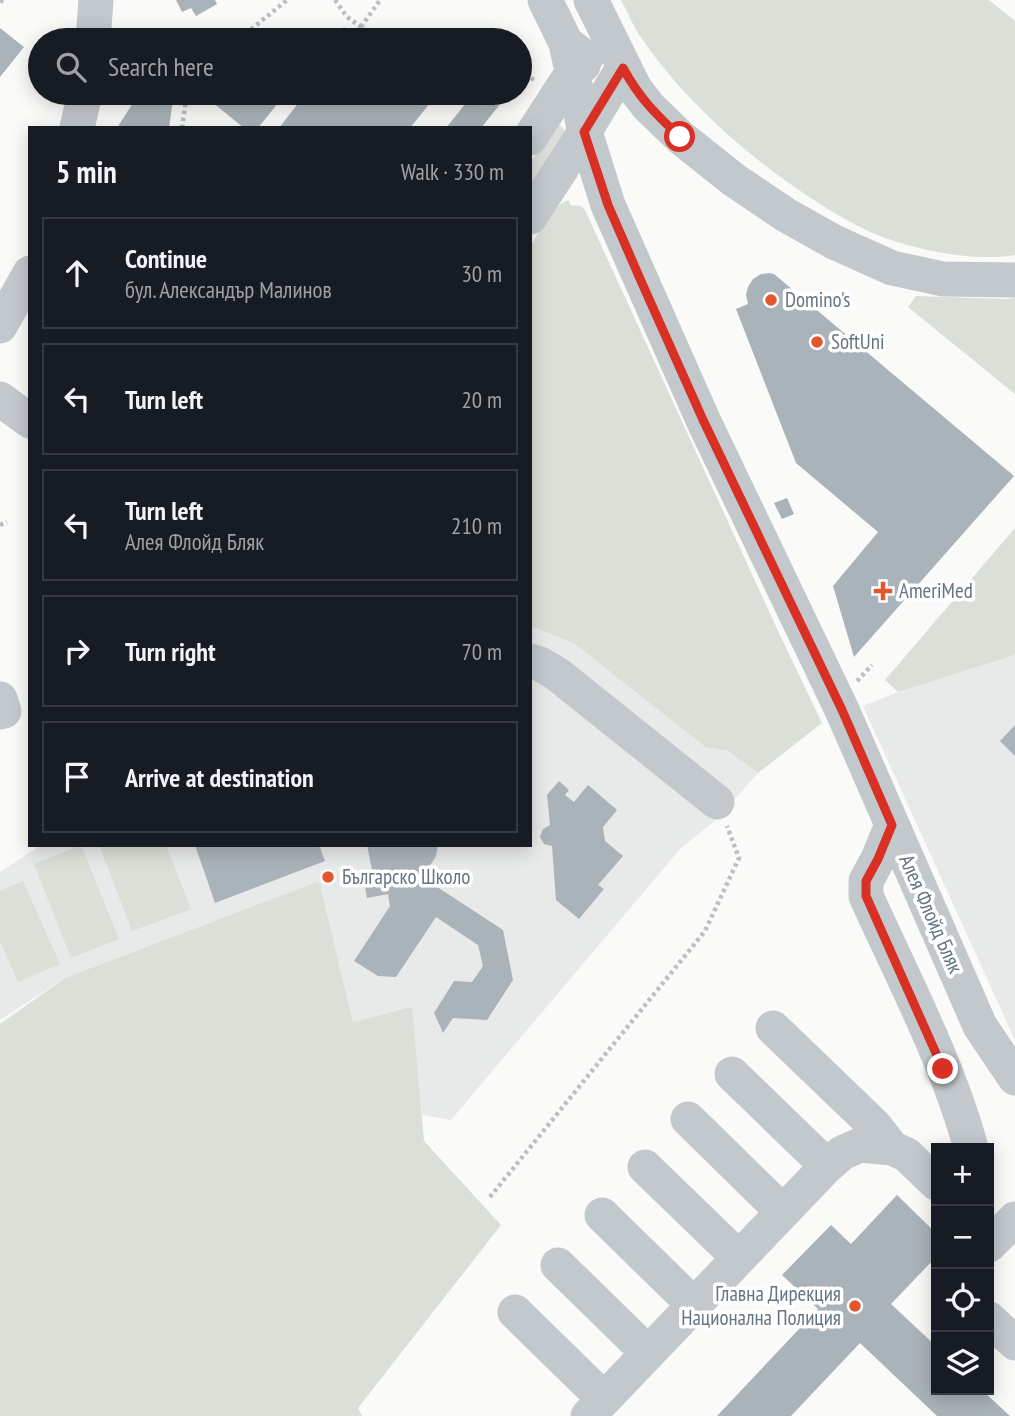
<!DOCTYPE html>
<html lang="en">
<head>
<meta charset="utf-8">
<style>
	:root { --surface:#171b24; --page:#242831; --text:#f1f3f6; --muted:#9ea1a6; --line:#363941 }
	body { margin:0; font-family:"PT Sans Narrow",sans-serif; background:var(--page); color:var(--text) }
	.controls { position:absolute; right:21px; bottom:21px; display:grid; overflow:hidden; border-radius:0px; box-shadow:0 4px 18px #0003 }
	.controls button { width:63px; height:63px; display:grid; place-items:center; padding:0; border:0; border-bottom:2px solid var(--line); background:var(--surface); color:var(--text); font:35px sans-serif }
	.stop { position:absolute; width:21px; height:21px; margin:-16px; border:5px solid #d93025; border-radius:50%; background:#fff }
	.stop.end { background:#d93025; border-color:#fff; box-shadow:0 2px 7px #0008 }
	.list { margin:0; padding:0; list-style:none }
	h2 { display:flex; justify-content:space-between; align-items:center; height:91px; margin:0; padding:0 28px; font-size:30px }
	h2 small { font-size:23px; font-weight:400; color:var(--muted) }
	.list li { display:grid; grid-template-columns:46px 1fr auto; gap:21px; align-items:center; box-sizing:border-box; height:112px; margin:0 14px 14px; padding:0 14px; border:2px solid var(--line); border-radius:0px }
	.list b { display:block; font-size:26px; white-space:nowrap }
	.list p { margin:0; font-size:23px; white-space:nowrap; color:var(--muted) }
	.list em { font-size:23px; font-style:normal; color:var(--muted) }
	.icon { flex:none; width:38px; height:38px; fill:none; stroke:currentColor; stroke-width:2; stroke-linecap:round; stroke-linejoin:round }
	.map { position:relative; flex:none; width:1015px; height:1416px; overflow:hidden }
	.search { position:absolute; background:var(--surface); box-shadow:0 4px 18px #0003; left:28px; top:28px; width:504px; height:77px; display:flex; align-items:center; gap:18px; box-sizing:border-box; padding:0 24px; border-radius:38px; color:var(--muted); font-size:26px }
	.panel { position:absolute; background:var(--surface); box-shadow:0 4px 18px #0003; left:28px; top:126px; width:504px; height:721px; border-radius:0px }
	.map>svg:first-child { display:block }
	.built { fill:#e8e9e9 }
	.green { fill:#dadfd7 }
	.building { fill:#aab3b9 }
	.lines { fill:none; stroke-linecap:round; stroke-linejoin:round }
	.path { stroke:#bbbfc2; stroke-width:4.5; stroke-dasharray:3.5 3.5; stroke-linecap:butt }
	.minor { stroke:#c3c8cc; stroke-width:35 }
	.route { stroke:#d93025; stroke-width:9 }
	.poi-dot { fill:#e4572e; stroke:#fff; stroke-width:2.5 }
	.labels { text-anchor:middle; stroke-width:7; stroke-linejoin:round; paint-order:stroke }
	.poi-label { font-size:21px; fill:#657683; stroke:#fff; text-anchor:start }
	.street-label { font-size:21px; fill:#657683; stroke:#fff }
</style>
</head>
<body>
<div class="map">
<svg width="1015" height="1416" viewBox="0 0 1015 1416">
	<rect width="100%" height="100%" fill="#fafaf8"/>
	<!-- built -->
	<path class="built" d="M530,626l45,18 130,103 23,4 30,22 -41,46 -36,29 -230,272 -29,-5 -11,-107 -58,15 -34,-142 -254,97 -65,42v-148l41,-27h489z
		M1015,655v385l-152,-334 35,-14z"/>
	<!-- green -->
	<path class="green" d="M621,0h368l26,21v234c-47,8 -118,-8 -159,-30 -80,-43 -168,-116 -218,-192 -6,-10 -11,-22 -17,-33z
		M559,125l4,3 2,5 -35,56v-26l22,-35z
		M569,200l1,5 11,1 4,4 193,421 44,92 -64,50 -30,-22 -23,-4 -130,-103 -45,-18v-379c10,-15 21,-42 39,-47z
		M916,296l89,3 10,-1v96l-107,-87z
		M1015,528v127l-117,37 -13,-12z
		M81,845l38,94 -48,19 -37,-94z
		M99,845h67l25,64 -59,22z
		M23,881l37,83 -42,18 -18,-41v-50z
		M319,881l34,141 59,-15 12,134 77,84 -143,183 4,8h-362v-392l65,-46z"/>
	<!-- building -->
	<path class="building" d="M176,0h39l2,4 -21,12 -5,-8 -9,4z
		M344,27l16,13h-27z
		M0,28l24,19 -24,30z
		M206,93h80l-28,35h-14l-31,-25z
		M306,93h121l7,5 -24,30h-131z
		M474,93h35l-28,35h-35z
		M138,95l35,5 -4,28h-52z
		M769,273l5,1 240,202 -160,181 -21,-71 45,-54 -82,-69 -60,-154 12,-5 -2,-9 2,-8 5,-8 8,-5z
		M787,498l7,16 -12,5 -8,-16z
		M1015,725v31l-15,-15z
		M559,781l10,9 -4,5 9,7 14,-17 29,25 -14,17 2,14 18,15 -25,29 6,4 -25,30 -23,-19 -4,-54 -8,-2 -4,-7 3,-8 7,-4 -3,-30z
		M195,845h124l6,16 -110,42z
		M367,845h71l-2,11 -5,8 -7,5 1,10 78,51 10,50 -26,40 -34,-2 -10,15 -9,-20 20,-32 18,1 11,-16 -5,-21 -42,-28 -40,60 -18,-1 -24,-15 36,-55 -2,-12 -21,4 -3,-16 10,-2z
		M897,1195l39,38v24l-45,47 45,42v44h46l28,26h-73l-77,-73 -69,73h-74l101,-107 -36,-34 49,-50 20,19z"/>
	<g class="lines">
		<!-- path -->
		<path class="path" d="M335,0l12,17 33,23
			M0,2l3,-2
			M361,27l19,-27
			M233,40l20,-12 34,-28
			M520,69l15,12
			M182,128l5,-35
			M0,525l7,-3
			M857,681l15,-16
			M490,1197l215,-266 34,-73 -12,-32"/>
		<!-- minor -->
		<path class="minor" d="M545,0l21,43 20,15
			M591,0l44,89 13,17 32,31 54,43 52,35 48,27 58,26 51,11 72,1
			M93,40l3,-40
			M566,43l19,89 23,73 96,217 138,288 138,316 35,52
			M77,128l8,-35
			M530,138l42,-65 11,-8
			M530,217l44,-68 49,-81
			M0,326l30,-53
			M0,399l30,22
			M530,661l10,3 17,10 160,128
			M0,699l4,12 -4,1
			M892,825l-14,34 -12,22v15c36,80 82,167 105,252
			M773,1028l101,97 18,23
			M732,1074l95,92
			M688,1119l95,93
			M645,1167l94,91
			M602,1215l92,90
			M989,1245l26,-26
			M558,1265l90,88
			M515,1312l89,87
			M989,1319l26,24
			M588,1416l239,-250 15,-13 18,-8 32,3 15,7 29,28"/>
	</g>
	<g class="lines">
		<!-- route -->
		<path class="route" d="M680,137c-25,-24 -40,-38 -57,-69l-39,64 24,73 33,76 63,141 138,288 50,115 -14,34 -12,22v15l77,173"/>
	</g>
	<!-- markers -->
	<g class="poi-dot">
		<circle cx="771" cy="300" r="7"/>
		<circle cx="817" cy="342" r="7"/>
		<path d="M879.5 580.5h7v7h7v7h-7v7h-7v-7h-7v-7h7z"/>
		<circle cx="328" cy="877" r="7"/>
		<circle cx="855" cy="1306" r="7"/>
	</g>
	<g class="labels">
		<!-- poi labels -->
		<g class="poi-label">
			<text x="785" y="307">Domino's</text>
			<text x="831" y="349">SoftUni</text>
			<text x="899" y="598">AmeriMed</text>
			<text x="342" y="884">Българско Школо</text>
			<text x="841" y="1301" text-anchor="end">Главна Дирекция<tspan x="841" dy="24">Национална Полиция</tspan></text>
		</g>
		<!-- street labels -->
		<g class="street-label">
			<text transform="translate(931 914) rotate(66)" y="7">Алея Флойд Бляк</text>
		</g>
	</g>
</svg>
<div class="controls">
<button>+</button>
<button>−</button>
<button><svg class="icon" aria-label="locate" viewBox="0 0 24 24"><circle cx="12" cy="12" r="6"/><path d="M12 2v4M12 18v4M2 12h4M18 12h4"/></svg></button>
<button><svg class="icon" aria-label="layers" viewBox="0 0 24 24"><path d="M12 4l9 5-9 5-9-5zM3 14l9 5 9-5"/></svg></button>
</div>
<div class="stop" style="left:680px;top:137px"></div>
<div class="stop end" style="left:943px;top:1069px"></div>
<div class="search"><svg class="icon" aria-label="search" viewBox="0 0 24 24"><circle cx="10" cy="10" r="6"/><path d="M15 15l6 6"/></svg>Search here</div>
<section class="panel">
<h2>5 min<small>Walk · 330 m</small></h2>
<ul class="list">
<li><svg class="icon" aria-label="ahead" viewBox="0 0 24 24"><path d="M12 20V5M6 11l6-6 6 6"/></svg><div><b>Continue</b><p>бул. Александър Малинов</p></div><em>30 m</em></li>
<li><svg class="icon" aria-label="left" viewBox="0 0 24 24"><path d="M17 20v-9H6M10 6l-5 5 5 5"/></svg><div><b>Turn left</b></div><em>20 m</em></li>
<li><svg class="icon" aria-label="left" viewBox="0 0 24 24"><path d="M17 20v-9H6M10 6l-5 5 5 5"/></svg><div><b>Turn left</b><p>Алея Флойд Бляк</p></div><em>210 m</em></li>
<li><svg class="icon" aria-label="right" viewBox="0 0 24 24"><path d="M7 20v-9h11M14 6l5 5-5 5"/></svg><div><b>Turn right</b></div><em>70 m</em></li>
<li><svg class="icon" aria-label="arrive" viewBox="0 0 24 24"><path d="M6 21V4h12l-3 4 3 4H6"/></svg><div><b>Arrive at destination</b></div></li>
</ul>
</section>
</div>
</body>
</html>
